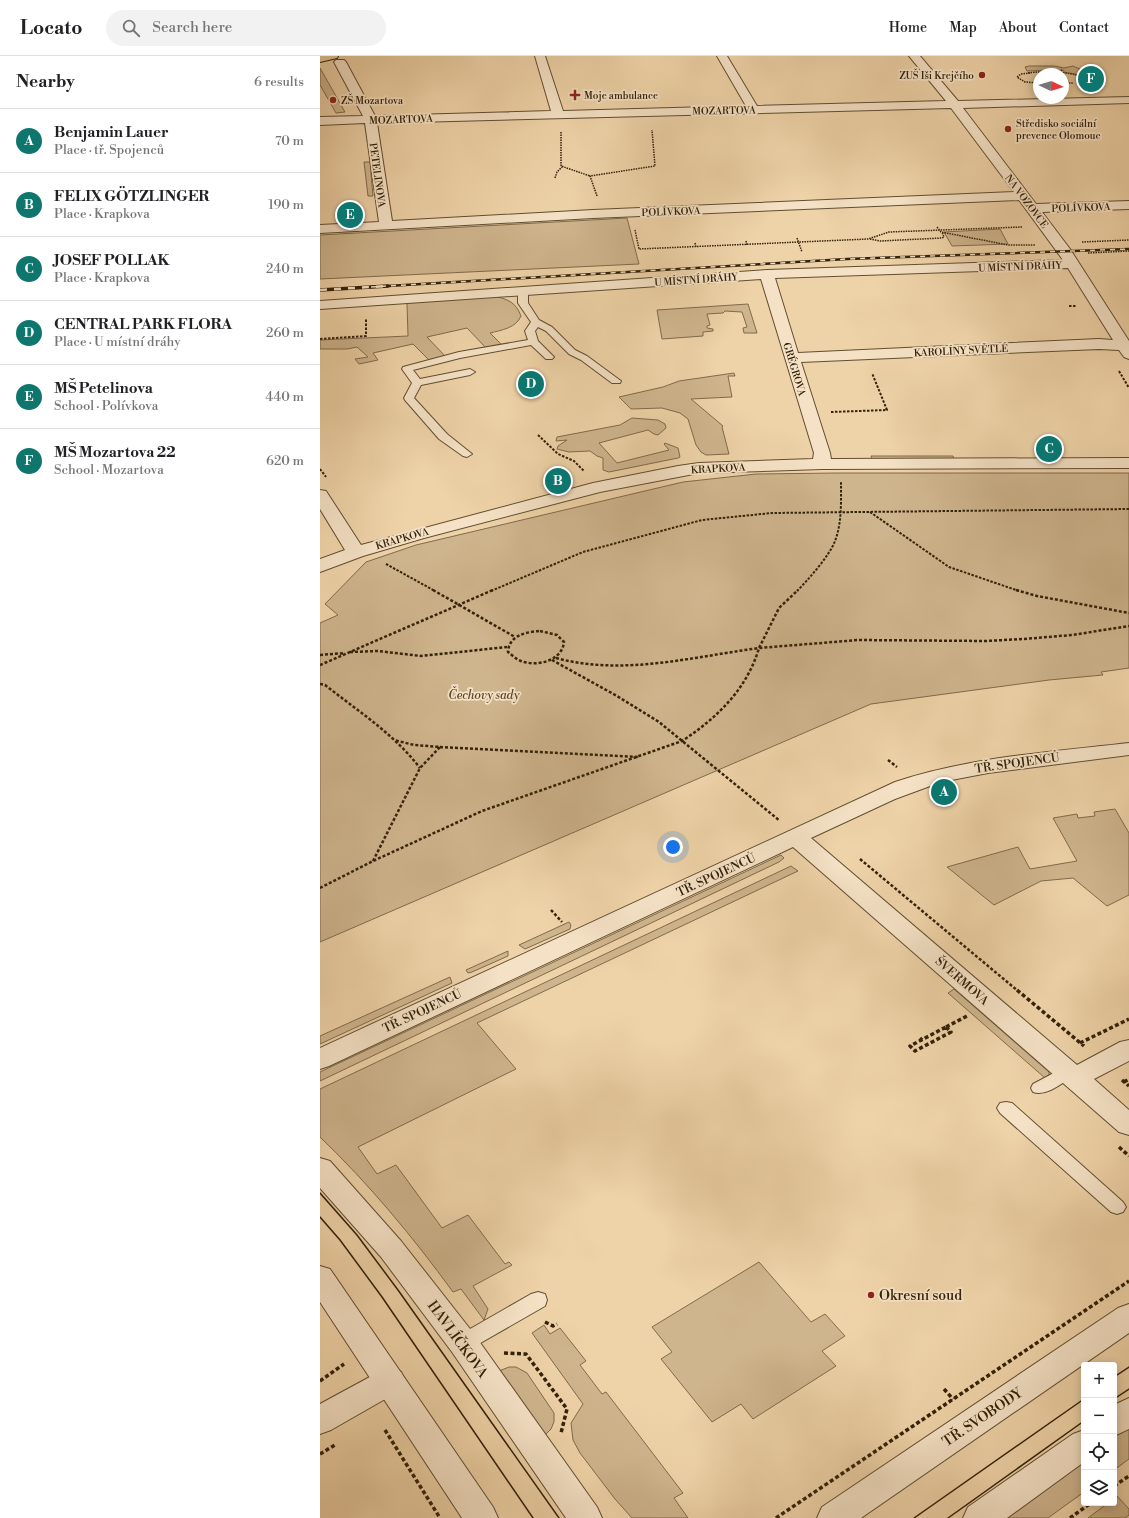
<!DOCTYPE html>
<html lang="en">
<head>
<meta charset="utf-8">
<style>
	:root { --surface:#fff; --page:#f2f2f2; --text:#202124; --muted:#757577; --line:#e0e0e0; --accent:#0f766e }
	body { margin:0; font-family:"Libre Bodoni",serif; background:var(--page); color:var(--text) }
	.controls { position:absolute; right:12px; bottom:12px; display:grid; overflow:hidden; border-radius:4px; box-shadow:0 2px 10px #0003 }
	.controls button { width:36px; height:36px; display:grid; place-items:center; padding:0; border:0; border-bottom:1px solid var(--line); background:var(--surface); color:var(--text); font:20px sans-serif }
	.compass { position:absolute; left:713px; top:12px; width:36px; height:36px; border-radius:50%; background:var(--surface); box-shadow:0 2px 10px #0003; rotate:94deg }
	.you { position:absolute; left:353px; top:791px; width:14px; height:14px; margin:-10px; border:3px solid #fff; border-radius:50%; background:#1a73e8; box-shadow:0 0 0 6px #1a73e833 }
	.badge { display:grid; place-items:center; width:26px; height:26px; border-radius:50%; background:var(--accent); color:#fff; font-size:13px; font-weight:700 }
	.pin { position:absolute; translate:-50% -50%; border:2px solid #fff; box-shadow:0 1px 4px #0006 }
	.list { margin:0; padding:0; list-style:none }
	h2 { display:flex; justify-content:space-between; align-items:center; height:52px; margin:0; padding:0 16px; font-size:17px }
	h2 small { font-size:13px; font-weight:400; color:var(--muted) }
	.list li { display:grid; grid-template-columns:26px 1fr auto; gap:12px; align-items:center; box-sizing:border-box; height:64px; padding:0 16px; border-top:1px solid var(--line) }
	.list b { display:block; font-size:15px; white-space:nowrap }
	.list p { margin:0; font-size:13px; white-space:nowrap; color:var(--muted) }
	.list em { font-size:13px; font-style:normal; color:var(--muted) }
	.icon { flex:none; width:22px; height:22px; fill:none; stroke:currentColor; stroke-width:2; stroke-linecap:round; stroke-linejoin:round }
	.map { position:relative; flex:none; width:809px; height:1462px; overflow:hidden }
	header { display:flex; align-items:center; gap:24px; box-sizing:border-box; height:56px; padding:0 20px; background:var(--surface); border-bottom:1px solid var(--line) }
	header strong { font-size:19px }
	nav { display:flex; gap:22px; margin-inline-start:auto; font-size:14px }
	.search { width:280px; height:36px; background:var(--page); display:flex; align-items:center; gap:10px; box-sizing:border-box; padding:0 14px; border-radius:22px; color:var(--muted); font-size:15px }
	main { display:flex }
	aside { flex:1; background:var(--surface) }
	.map>svg:first-child { display:block }
	.green { fill:#cfb58d; stroke:#806b4b }
	.lines { fill:none; stroke-linecap:round; stroke-linejoin:round }
	.service-casing { stroke:#614e31; stroke-width:2 }
	.minor-casing { stroke:#614e31; stroke-width:2 }
	.tertiary-casing { stroke:#614e31; stroke-width:2 }
	.primary-casing { stroke:#322109; stroke-width:2 }
	.path-far3 { stroke:#322109; stroke-width:1.5; stroke-dasharray:1.5 1; stroke-linecap:butt }
	.path-far2 { stroke:#322109; stroke-width:2; stroke-dasharray:2.5 1.5; stroke-linecap:butt }
	.path-far1 { stroke:#322109; stroke-width:2.5; stroke-dasharray:3 2; stroke-linecap:butt }
	.path { stroke:#322109; stroke-width:3.5; stroke-dasharray:4 2.5; stroke-linecap:butt }
	.service { fill:#f5e2c6; fill-rule:evenodd }
	.minor { fill:#f5e2c6; fill-rule:evenodd }
	.tertiary { fill:#f5e2c6; fill-rule:evenodd }
	.primary { fill:#efd3a8; fill-rule:evenodd }
	.tram { stroke:#322109; stroke-width:1.5 }
	.rail-far1-casing { stroke:#322109; stroke-width:2.5 }
	.rail-casing { stroke:#322109; stroke-width:3.5 }
	.rail-far1 { stroke:#f5e2c6; stroke-width:1.5; stroke-dasharray:5; stroke-linecap:butt }
	.rail { stroke:#f5e2c6; stroke-width:2.5; stroke-dasharray:7; stroke-linecap:butt }
	.poi-dot { fill:#8f2418; stroke:#f5e2c6; stroke-width:1.5 }
	.labels { text-anchor:middle; stroke-width:3.5; stroke-linejoin:round; paint-order:stroke }
	.far-poi-label { font-size:10px; fill:#322109; stroke:#f5e2c6; text-anchor:start }
	.far-street-label { font-size:10px; fill:#322109; stroke:#f5e2c6 }
	.park-label { font-size:12px; font-style:italic; fill:#59462a; stroke:#f5e2c6 }
	.street-label { font-size:12px; fill:#322109; stroke:#f5e2c6 }
	.near-poi-label { font-size:14px; fill:#322109; stroke:#f5e2c6; text-anchor:start }
	.near-street-label { font-size:14px; fill:#322109; stroke:#f5e2c6 }
</style>
</head>
<body>
<header>
<strong>Locato</strong>
<div class="search"><svg class="icon" aria-label="search" viewBox="0 0 24 24"><circle cx="10" cy="10" r="6"/><path d="M15 15l6 6"/></svg>Search here</div>
<nav><a>Home</a><a>Map</a><a>About</a><a>Contact</a></nav>
</header>
<main>
<aside>
<h2>Nearby<small>6 results</small></h2>
<ul class="list">
<li><span class="badge">A</span><div><b>Benjamin Lauer</b><p>Place · tř. Spojenců</p></div><em>70 m</em></li>
<li><span class="badge">B</span><div><b>FELIX GÖTZLINGER</b><p>Place · Krapkova</p></div><em>190 m</em></li>
<li><span class="badge">C</span><div><b>JOSEF POLLAK</b><p>Place · Krapkova</p></div><em>240 m</em></li>
<li><span class="badge">D</span><div><b>CENTRAL PARK FLORA</b><p>Place · U místní dráhy</p></div><em>260 m</em></li>
<li><span class="badge">E</span><div><b>MŠ Petelinova</b><p>School · Polívkova</p></div><em>440 m</em></li>
<li><span class="badge">F</span><div><b>MŠ Mozartova 22</b><p>School · Mozartova</p></div><em>620 m</em></li>
</ul>
</aside>
<div class="map">
<svg width="809" height="1462" viewBox="0 0 809 1462">
	<rect width="100%" height="100%" fill="#efd3a8"/>
	<filter id="stains"><feTurbulence type="fractalNoise" baseFrequency=".005" numOctaves="4"/><feColorMatrix values="0 0 0 0 .2 0 0 0 0 .09 0 0 0 0 .02 0 0 0 .5 -.17"/></filter>
	<radialGradient id="worn" r=".72"><stop offset=".6" stop-color="#630" stop-opacity="0"/><stop offset="1" stop-color="#630" stop-opacity=".3"/></radialGradient>
	<!-- green -->
	<path class="green" d="M709,10h25l10,2 9,-2 7,3v6l-16,-3 -1,-2 -36,1 -2,-4z
		M0,12l25,44 -9,1 -16,-28z
		M44,106h6l3,34h-5z
		M307,162l12,46 -319,15v-44z
		M680,173l8,15 -56,2 -8,-14z
		M174,240c13,3 22,6 27,20 -5,12 -19,14 -31,17l13,13 -16,3 -20,-21 -40,9 19,20 -16,4 -17,-17 -40,9 5,7 -19,4 -4,-5 13,-2 -11,-10 -10,2h-27v-9l88,-4 -1,-32 -4,-2z
		M428,248l9,29h-13l-1,-5 4,-1 -5,-15 -17,-1 -2,2 -16,1 3,11 -3,1v2l6,1v2l-10,1v4l-41,3 -5,-29z
		M414,317l1,3h-7l4,21 -41,2 32,27 -1,1 7,27 -23,1 -5,-3 -5,-7 -8,-26 -8,-6 -18,-5 -31,1 -12,-12 44,-10 16,-6z
		M312,362l26,2 7,4 1,4 -8,7 -4,-1 -6,-4 -49,13 18,20 52,-13 -5,-6 1,-1 13,5 2,9 -2,1 -69,14 -6,-2v-12l-6,-2 -7,-5 -21,1 -12,-3 1,-3 9,-6 -11,1 1,-4 63,-12z
		M551,400h82l2,6 -83,-3z
		M517,417h292v195l-28,4 2,3 -54,5 -178,24 -551,238v-319l18,-8 -13,-11 41,-42 50,-17 267,-63 73,-8z
		M795,753l14,24v62l-22,11 -34,-28 -32,3 -47,24 -47,-38 71,-20 12,22 47,-8 -24,-43 24,-4 1,4 17,-2 -1,-4z
		M461,799l3,3 -5,4 -459,219v-9z
		M471,810l7,5 -321,152 39,46 -158,78 19,27 19,-9 46,63 26,-13 37,49 4,-2 3,3 -39,21 15,23 -4,11 -23,-31 -8,3c-40,-55 -84,-108 -133,-155v-48z
		M249,866l2,3 -1,4 -45,20 -6,-4z
		M188,895v5l-36,16 -4,1 -2,-3z
		M130,921l2,6 -132,61v-8z
		M634,933l95,83v4l-4,2 -97,-85z
		M439,1206l52,60 14,-8 20,22 -23,15 14,15 -83,53 -12,-15 -29,18 -51,-63 11,-7 -20,-25z
		M224,1269l6,9 10,-6 26,33 -6,4 22,29 4,-2 77,101 -9,5 14,20h-56l-17,-19 -35,-46 -7,-13 -2,-17 12,-19 -51,-71z
		M189,1311h7l11,6 27,40v9l-3,7 -5,5h-7l-45,-61z
		M809,1370v33l-15,11v-33z
		M764,1403v33l-36,26h-46z
		M797,1440l12,13v6l-4,3h-37l20,-15h6v-4z"/>
	<g class="lines">
		<!-- service casing -->
		<g class="service-casing">
			<path id="service" d="M203,232l5,3v12l11,17 13,7 23,23 12,6 34,25 -1,2h-8l-31,-23 -12,-6 -23,-23 -8,-4 -3,4 3,10 16,16 -2,2h-6l-15,-14 -71,13 -47,12 7,9 50,-10 5,3 -5,3 -49,10 -7,13 33,36 25,20 -5,3 -4,-1 -24,-17 -34,-39 -1,-2 8,-15 -10,-14 1,-2 56,-15 69,-12 -3,-9 6,-9 -13,-19v-12z
				M747,1010l6,2 2,4 -2,4c-11,7 -27,21 -40,16l-2,-4 2,-4z
				M686,1046l6,1 111,99 3,5 -3,5 -6,2 -6,-2 -111,-99 -3,-5 3,-5z
				M218,1236l7,2 2,6 -2,6 -75,43 -7,2 -7,-2 -3,-6 3,-6 75,-43z"/>
		</g>
		<!-- minor casing -->
		<g class="minor-casing">
			<path id="minor" d="M215,0h10l18,55 183,-5 -29,-50h10l30,50 189,-5 -37,-45h11l38,45 171,-4v6l-166,5 73,96 93,-3v8l-87,3 28,37 59,92v18l-5,-2 -5,-7 -20,-1 -298,13 29,91 1,6 298,-1v10l-307,1 -123,4 -99,19 -176,46 -61,18 -43,16v-13l25,-9 -25,-41v-19l6,1 35,54 232,-62 85,-17 21,-3 114,-4 1,-6 -53,-174 -441,30v-8l447,-31 296,-10 -44,-60 -426,18 -273,15v-8l59,-3 -14,-99 -45,2v-8l43,-1 -29,-54 2,-2h8l2,2 29,54 176,-5zM631,52l63,84 -421,18 -201,11 -15,-98zM748,212l45,72 -14,-1 -301,14 -23,-75z
				M809,687v12l-141,18 -47,9 -46,17 -84,39 266,227 43,-23 9,-2v21l-35,18 35,31v25l-10,-3 -326,-285 -464,219 -9,3v-21l575,-266c75,-25 156,-30 234,-39z
				M70,1312l11,4 4,9 -4,9 -70,40 -11,4v-30l59,-32z"/>
		</g>
		<!-- tertiary casing -->
		<g class="tertiary-casing">
			<path id="tertiary" d="M0,1102l10,3 71,80 73,93 123,173 5,11h-36l-114,-166 -71,-95 -61,-69z
				M0,1210l10,3 163,238 5,11h-36l-142,-216z
				M809,1248v29l-268,185h-44l5,-11 296,-199z
				M809,1342v31l-15,7v-31z
				M764,1374v32l-77,56h-44l5,-11 105,-73z"/>
		</g>
		<!-- primary casing -->
		<g class="primary-casing">
			<path id="primary" d="M0,0h18l-1,2 -17,4z"/>
		</g>
		<!-- path-far3 -->
		<path class="path-far3" d="M741,14l8,13h4
			M708,17c24,-3 46,-1 68,9
			M710,17l-9,1 -4,3 8,5 14,1
			M241,76v34l29,10
			M235,122l2,-6 5,-5
			M277,140l-7,-20 65,-10 -3,-36
			M617,171l4,5 67,13h27
			M315,174l4,19 229,-10 21,-7 133,-5
			M477,182l5,14
			M550,183l10,2 62,-3 2,-1 -2,-5
			M426,185l1,4
			M762,186l47,-2
			M375,187l1,4
			M768,197l41,-2"/>
		<!-- path-far2 -->
		<path class="path-far2" d="M749,250h7
			M0,283l46,-3v-18
			M799,315l10,17
			M511,356l56,-2 -15,-37
			M218,379l20,19 16,7 10,10
			M0,413l6,8
			M550,456l79,55 70,24
			M66,508l49,27
			M171,535l92,-39 119,-32 70,-7 357,-4
			M477,535c11,-11 33,-36 38,-50 7,-18 6,-40 6,-59"/>
		<!-- path-far1 -->
		<path class="path-far1" d="M113,534l82,47
			M696,534l21,6 92,17
			M220,575l17,4 7,7c-2,19 -27,25 -43,19 -5,-2 -9,-6 -13,-9 1,-17 18,-20 32,-21z
			M30,596l28,-1 43,5 86,-9
			M0,599l25,-2
			M236,602c67,18 136,-1 203,-10l20,-40 19,-18
			M232,604l65,36 42,26 121,99
			M0,609l173,-75
			M0,628l5,1c33,26 69,49 95,83
			M120,691l198,10
			M568,704l9,7
			M540,803l158,132
			M53,805l47,-93 20,-21 -26,-2 -20,-5
			M0,832l53,-27 109,-50 200,-70c35,-23 65,-52 77,-93l99,-8 127,1 39,-2 48,-4 57,-9
			M231,854l11,12"/>
		<!-- path -->
		<path class="path" d="M697,934l67,56
			M626,971l21,-11
			M626,971l5,5 -36,19 -5,-5z
			M600,982l2,2
			M760,987l49,-24
			M802,1024l7,6
			M804,1026l5,-3
			M799,1091l10,9
			M225,1266l8,4 4,-2
			M184,1297l22,1 41,55 -6,24
			M0,1325l24,-17
			M624,1333l9,10
			M65,1374l55,88
			M0,1398l15,-9
			M794,1430l15,-10
			M456,1462l353,-237
			M750,1462l21,-15"/>
		<!-- service -->
		<use href="#service" class="service"/>
		<!-- minor -->
		<use href="#minor" class="minor"/>
		<!-- tertiary -->
		<use href="#tertiary" class="tertiary"/>
		<!-- primary -->
		<use href="#primary" class="primary"/>
		<!-- tram -->
		<path class="tram" d="M0,1137l37,42 41,55 161,228
			M0,1161l20,23 42,57 151,221
			M794,1321l15,-10
			M794,1343l15,-10
			M594,1462l170,-119
			M628,1462l136,-97"/>
		<!-- rail-far1 casing -->
		<g class="rail-far1-casing">
			<path id="rail-far1" d="M51,231l476,-28 282,-10"/>
		</g>
		<!-- rail casing -->
		<g class="rail-casing">
			<path id="rail" d="M0,234l68,-4"/>
		</g>
		<!-- rail-far1 -->
		<use href="#rail-far1" class="rail-far1"/>
		<!-- rail -->
		<use href="#rail" class="rail"/>
	</g>
	<!-- markers -->
	<g class="poi-dot">
		<circle cx="662" cy="19" r="4"/>
		<path d="M253 33h4v4h4v4h-4v4h-4v-4h-4v-4h4z"/>
		<circle cx="13" cy="44" r="4"/>
		<circle cx="688" cy="73" r="4"/>
		<circle cx="551" cy="1239" r="4"/>
	</g>
	<g class="labels">
		<!-- far-poi labels -->
		<g class="far-poi-label">
			<text x="654" y="23" text-anchor="end">ZUŠ Iši Krejčího</text>
			<text x="264" y="43">Moje ambulance</text>
			<text x="21" y="48">ZŠ Mozartova</text>
			<text x="696" y="71">Středisko sociální<tspan x="696" dy="12">prevence Olomouc</tspan></text>
		</g>
		<!-- far-street labels -->
		<g class="far-street-label">
			<text transform="translate(404 54) rotate(-1)" y="4">MOZARTOVA</text>
			<text transform="translate(81 63) rotate(-2)" y="4">MOZARTOVA</text>
			<text transform="translate(58 119) rotate(82)" y="4">PETELINOVA</text>
			<text transform="translate(707 145) rotate(53)" y="4">NA VOZOVCE</text>
			<text transform="translate(761 151) rotate(-2)" y="4">POLÍVKOVA</text>
			<text transform="translate(351 155) rotate(-2)" y="4">POLÍVKOVA</text>
			<text transform="translate(700 210) rotate(-2)" y="4">U MÍSTNÍ DRÁHY</text>
			<text transform="translate(376 223) rotate(-4)" y="4">U MÍSTNÍ DRÁHY</text>
			<text transform="translate(641 294) rotate(-3)" y="4">KAROLÍNY SVĚTLÉ</text>
			<text transform="translate(475 313) rotate(73)" y="4">GRÉGROVA</text>
			<text transform="translate(398 412) rotate(-3)" y="4">KRAPKOVA</text>
			<text transform="translate(82 482) rotate(-16)" y="4">KRAPKOVA</text>
		</g>
		<!-- park labels -->
		<g class="park-label">
			<text x="164" y="643">Čechovy sady</text>
		</g>
		<!-- street labels -->
		<g class="street-label">
			<text transform="translate(697 707) rotate(-8)" y="4">TŘ. SPOJENCŮ</text>
			<text transform="translate(396 819) rotate(-25)" y="4">TŘ. SPOJENCŮ</text>
			<text transform="translate(642 925) rotate(41)" y="4">ŠVERMOVA</text>
			<text transform="translate(102 955) rotate(-25)" y="4">TŘ. SPOJENCŮ</text>
		</g>
		<!-- near-poi labels -->
		<g class="near-poi-label">
			<text x="559" y="1244">Okresní soud</text>
		</g>
		<!-- near-street labels -->
		<g class="near-street-label">
			<text transform="translate(138 1283) rotate(54)" y="5">HAVLÍČKOVA</text>
			<text transform="translate(662 1361) rotate(-34)" y="5">TŘ. SVOBODY</text>
		</g>
	</g>
	<rect width="100%" height="100%" filter="url(#stains)"/>
	<rect width="100%" height="100%" fill="url(#worn)"/>
</svg>
<div class="controls">
<button>+</button>
<button>−</button>
<button><svg class="icon" aria-label="locate" viewBox="0 0 24 24"><circle cx="12" cy="12" r="6"/><path d="M12 2v4M12 18v4M2 12h4M18 12h4"/></svg></button>
<button><svg class="icon" aria-label="layers" viewBox="0 0 24 24"><path d="M12 4l9 5-9 5-9-5zM3 14l9 5 9-5"/></svg></button>
</div>
<svg class="compass" viewBox="-18 -18 36 36"><path d="M0-13l5 13h-10z" fill="#e53935"/><path d="M0 13l5-13h-10z" fill="#757577"/></svg>
<div class="you"></div>
<div class="pin badge" style="left:624px;top:736px">A</div>
<div class="pin badge" style="left:238px;top:425px">B</div>
<div class="pin badge" style="left:729px;top:393px">C</div>
<div class="pin badge" style="left:211px;top:328px">D</div>
<div class="pin badge" style="left:30px;top:159px">E</div>
<div class="pin badge" style="left:771px;top:23px">F</div>
</div>
</main>
</body>
</html>
